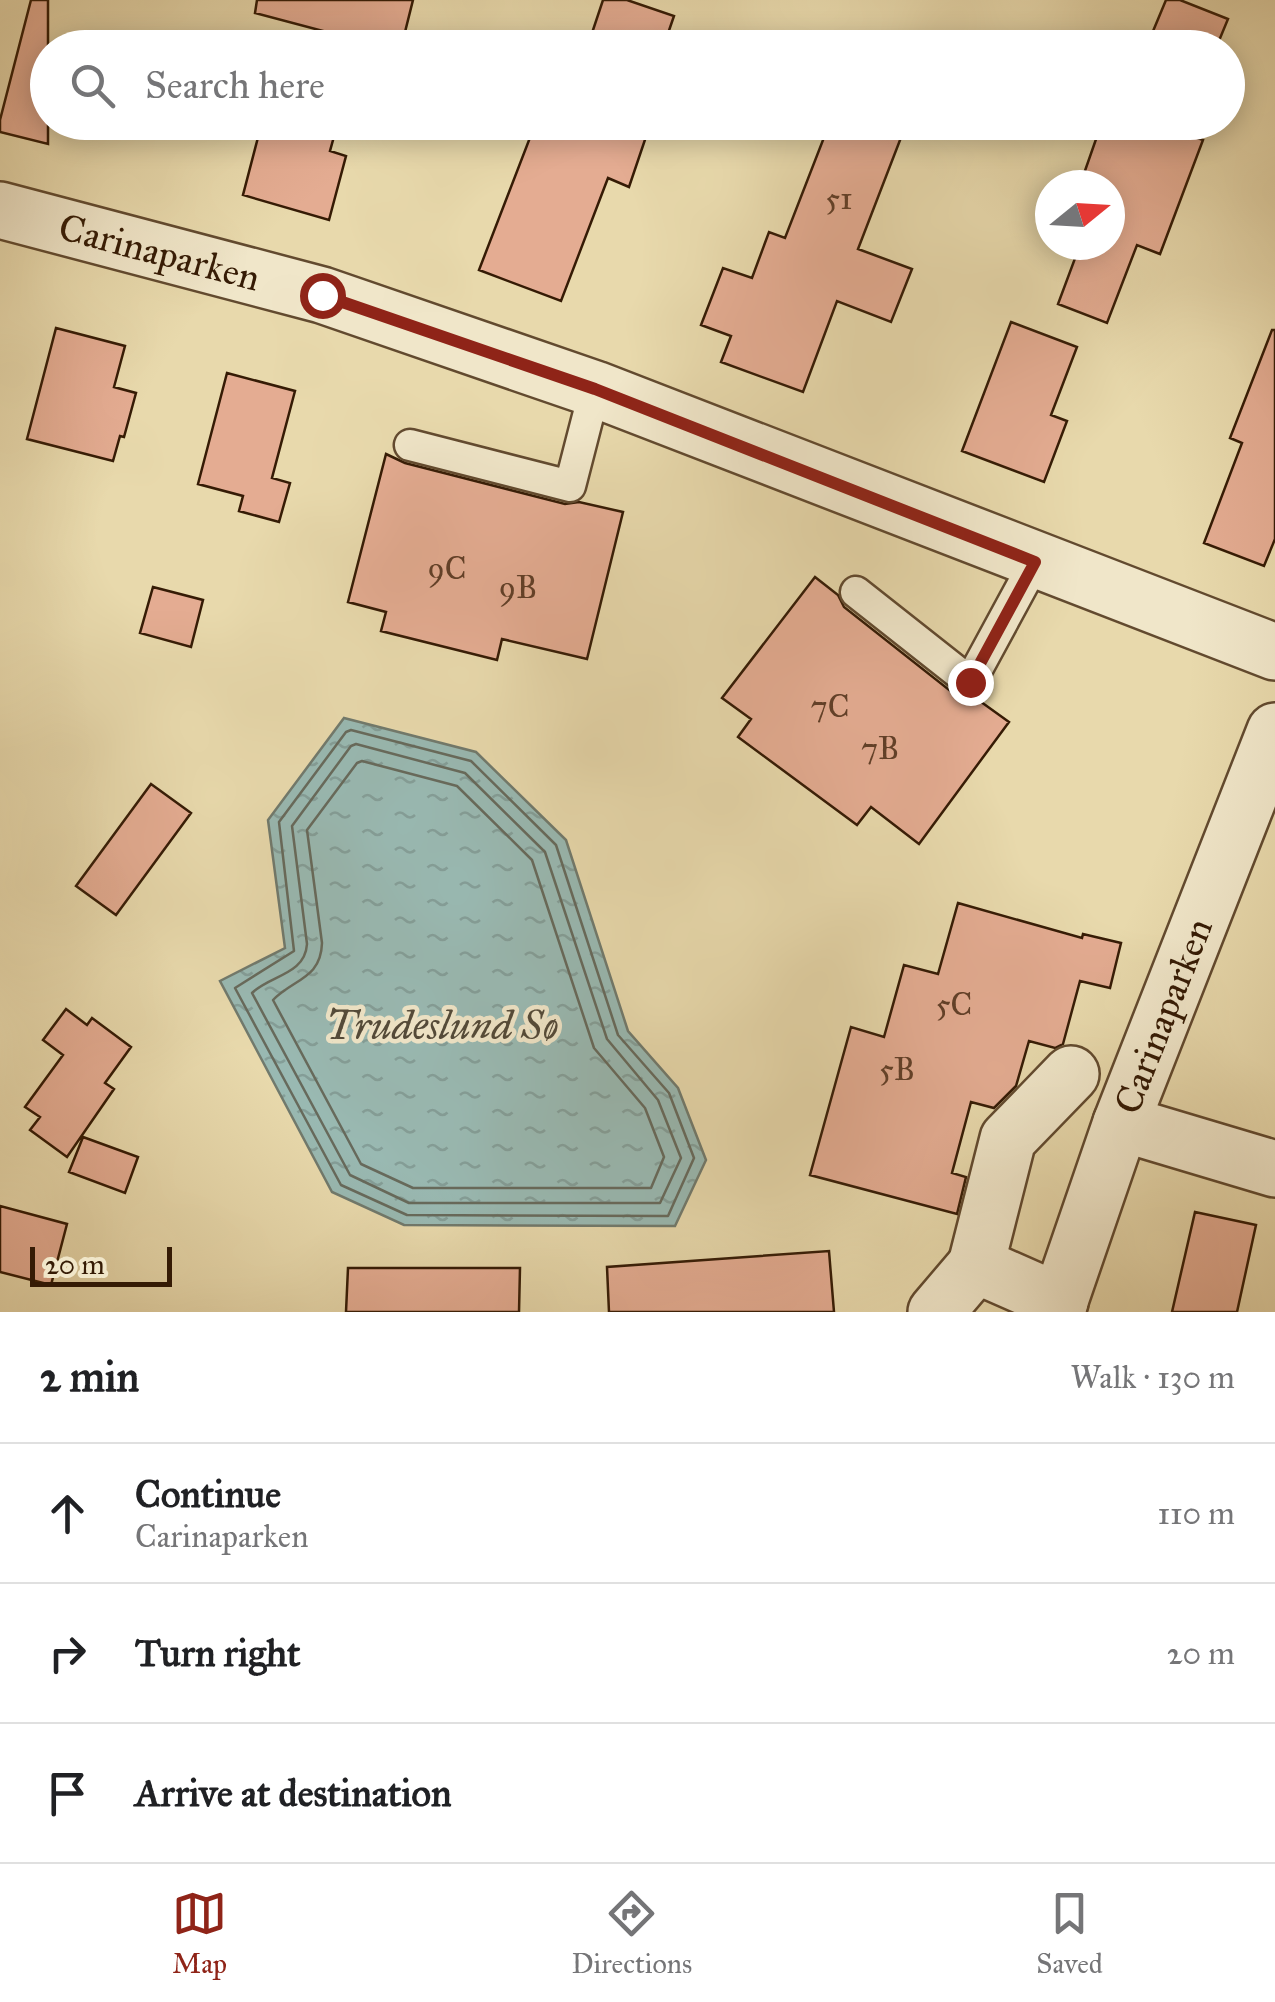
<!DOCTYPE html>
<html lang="en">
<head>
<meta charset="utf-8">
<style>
	:root { --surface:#fff; --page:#f6f6f6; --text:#202124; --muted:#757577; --line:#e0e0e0; --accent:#8f2418 }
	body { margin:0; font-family:"IM FELL Great Primer",serif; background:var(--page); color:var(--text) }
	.compass { position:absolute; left:1035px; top:170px; width:90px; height:90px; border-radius:50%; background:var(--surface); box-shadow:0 5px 25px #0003; rotate:72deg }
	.scale { position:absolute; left:30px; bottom:25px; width:142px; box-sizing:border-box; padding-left:10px; border:5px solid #351b05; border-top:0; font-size:28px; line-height:35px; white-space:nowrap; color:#351b05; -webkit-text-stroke:8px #f0e6c9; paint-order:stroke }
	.stop { position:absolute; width:30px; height:30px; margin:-22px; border:8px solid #8f2418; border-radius:50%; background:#fff }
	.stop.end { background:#8f2418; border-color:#fff; box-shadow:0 2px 10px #0008 }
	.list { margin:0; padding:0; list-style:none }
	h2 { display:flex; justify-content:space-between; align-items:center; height:130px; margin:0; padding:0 40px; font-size:42px }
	h2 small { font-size:32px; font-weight:400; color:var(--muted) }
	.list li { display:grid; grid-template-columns:65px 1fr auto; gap:30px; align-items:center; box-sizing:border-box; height:140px; padding:0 40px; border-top:2px solid var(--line) }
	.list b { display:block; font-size:38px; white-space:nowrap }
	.list p { margin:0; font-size:32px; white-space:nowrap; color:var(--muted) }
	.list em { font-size:32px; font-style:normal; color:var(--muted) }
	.icon { flex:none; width:55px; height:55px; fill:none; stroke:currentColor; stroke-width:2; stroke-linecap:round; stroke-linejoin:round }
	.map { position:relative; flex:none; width:1275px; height:1312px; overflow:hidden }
	.search { position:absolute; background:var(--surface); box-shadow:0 5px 25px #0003; left:30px; right:30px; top:30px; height:110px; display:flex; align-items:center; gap:25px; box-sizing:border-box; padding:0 35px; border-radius:55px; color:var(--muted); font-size:38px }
	.sheet { height:550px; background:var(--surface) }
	nav { display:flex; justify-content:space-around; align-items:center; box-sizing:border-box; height:140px; border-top:2px solid var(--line); background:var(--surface); font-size:28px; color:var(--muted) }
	nav a { display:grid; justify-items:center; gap:5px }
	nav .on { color:var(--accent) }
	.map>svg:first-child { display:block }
	.water { fill:url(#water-ripples); stroke:#717a6d; stroke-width:2.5 }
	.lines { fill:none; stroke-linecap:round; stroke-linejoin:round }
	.shore { stroke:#676a5c; stroke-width:2.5 }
	.building { fill:#e4ac92; stroke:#351b05; stroke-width:2.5 }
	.lane-casing { stroke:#624a2f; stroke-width:35 }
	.street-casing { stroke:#624a2f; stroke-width:60 }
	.lane { stroke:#f0e6c9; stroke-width:30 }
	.street { stroke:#f0e6c9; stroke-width:55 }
	.route { stroke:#8f2418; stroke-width:12 }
	.labels { text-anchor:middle; stroke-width:9; stroke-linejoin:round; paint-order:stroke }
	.number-label { font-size:32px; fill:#613f28 }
	.street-label { font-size:38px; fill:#351b05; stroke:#f0e6c9 }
	.water-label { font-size:40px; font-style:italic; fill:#534a39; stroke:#f0e6c9 }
</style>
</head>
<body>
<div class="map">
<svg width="1275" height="1312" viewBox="0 0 1275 1312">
	<defs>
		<pattern id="water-ripples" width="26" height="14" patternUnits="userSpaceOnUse" patternTransform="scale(2.5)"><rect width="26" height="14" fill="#99b9b2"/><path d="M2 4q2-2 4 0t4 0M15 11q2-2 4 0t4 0" fill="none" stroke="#849e98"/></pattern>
	</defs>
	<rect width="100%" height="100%" fill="#e8d9ac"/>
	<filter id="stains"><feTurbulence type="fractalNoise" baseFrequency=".002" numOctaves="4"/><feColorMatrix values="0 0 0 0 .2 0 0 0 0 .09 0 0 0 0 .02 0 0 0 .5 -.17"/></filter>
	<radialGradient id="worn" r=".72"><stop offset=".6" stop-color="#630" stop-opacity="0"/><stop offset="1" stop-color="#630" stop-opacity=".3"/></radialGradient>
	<!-- water -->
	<path class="water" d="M344,718l132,34 90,88 62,191 50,57 28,72 -31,66 -271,-1 -72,-33 -112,-211 65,-33 -17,-128z"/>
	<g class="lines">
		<!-- shore -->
		<path class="shore" d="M351,730l120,31 85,84 62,190 51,58 25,65 -26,58 -261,-1 -66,-30 -106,-197 59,-37 -15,-129 67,-90z
			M356,744l109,29 80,79 62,187 51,61 23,58 -21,45h-251l-59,-28 -98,-182c18,-18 53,-18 55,-49l-15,-118 59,-80z
			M362,761l95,25 75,74 62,188 51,60 19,49 -13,31h-238l-52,-24 -88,-164c20,-21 48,-21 49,-57l-15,-113 50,-67z"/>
	</g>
	<!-- building -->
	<path class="building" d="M31,0h17v144l-48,-12v-12z
		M257,0h156l-12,48h-14l-132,-35z
		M603,0h24l47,16 -11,32h-76z
		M1166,0h14l48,19 -12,29h-70z
		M262,122h76l-8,29 16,5 -17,64 -86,-25z
		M536,122h115l-22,65 -21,-9 -47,123 -82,-31z
		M830,122h77l-49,127 54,20 -21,53 -54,-21 -34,91 -82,-30 10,-26 -30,-11 22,-57 29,10 17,-46 16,6z
		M1102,122h83l-4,10 22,8 -43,114 -23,-9 -30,78 -49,-19 22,-59h30v-60h-30z
		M1011,322l66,25 -26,68 16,6 -23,61 -82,-31z
		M56,328l69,18 -11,41 22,6 -12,44 -4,-1 -7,25 -86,-22z
		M1272,330h3v209l-11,27 -60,-23 38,-100 -12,-5z
		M227,373l68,18 -23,87 18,5 -11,39 -40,-11 4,-15 -45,-12z
		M386,454l19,9 160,41 14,-2 44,10 -36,147 -85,-20 -5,21 -116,-29 5,-19 -38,-10z
		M815,577l23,18 6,12 114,90 9,3 10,-1 32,23 -90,122 -48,-37 -14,18 -119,-88 13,-18 -29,-21z
		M153,587l50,13 -12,47 -51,-14z
		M151,784l40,29 -75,102 -40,-29z
		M958,903l124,35 1,-4 38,9 -11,45 -30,-7 -17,63 -8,4 -26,-7 -13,45 -22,22 -23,-6 -19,71 14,4 -9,37 -147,-39 41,-148 33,10 20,-72 34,9z
		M66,1009l21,16 5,-7 39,29 -26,36 9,6 -47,68 -37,-27 10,-13 -15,-10 38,-52 -20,-15z
		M83,1137l55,20 -13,36 -56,-21z
		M0,1206l67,18 -16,61 -51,-13z
		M1195,1212l61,13 -19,87h-65z
		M829,1251l5,61h-225l-2,-45z
		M348,1268h172l-1,44h-173z"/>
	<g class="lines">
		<!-- lane casing -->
		<g class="lane-casing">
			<path id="lane" d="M410,445l160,41 25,-97
				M856,592l114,90 65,-120"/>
		</g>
		<!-- street casing -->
		<g class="street-casing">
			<g id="street">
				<path id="s1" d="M0,210l322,85 273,94 680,263"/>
				<path d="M1121,1123l154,46"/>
				<path d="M1060,1302l-84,-37 32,-126 63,-65"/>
				<path d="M936,1312l40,-47"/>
				<path id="s2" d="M1056,1312l65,-189 154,-392"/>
			</g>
		</g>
		<!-- lane -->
		<use href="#lane" class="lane"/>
		<!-- street -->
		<use href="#street" class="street"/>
	</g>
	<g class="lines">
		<!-- route -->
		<path class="route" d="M322,295l273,94 440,173 -65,120"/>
	</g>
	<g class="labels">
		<!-- number labels -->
		<g class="number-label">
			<text x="839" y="209">51</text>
			<text x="447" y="579">9C</text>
			<text x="518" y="598">9B</text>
			<text x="830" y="717">7C</text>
			<text x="880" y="759">7B</text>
			<text x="954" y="1015">5C</text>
			<text x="897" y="1080">5B</text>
		</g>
		<!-- street labels -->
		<g class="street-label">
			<text dy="13" stroke="none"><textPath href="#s1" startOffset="165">Carinaparken</textPath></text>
			<text dy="13" stroke="none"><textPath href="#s2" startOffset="315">Carinaparken</textPath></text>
		</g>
		<!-- water labels -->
		<g class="water-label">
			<text x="442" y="1039">Trudeslund Sø</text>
		</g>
	</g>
	<rect width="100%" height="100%" filter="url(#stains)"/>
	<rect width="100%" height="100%" fill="url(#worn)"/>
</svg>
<svg class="compass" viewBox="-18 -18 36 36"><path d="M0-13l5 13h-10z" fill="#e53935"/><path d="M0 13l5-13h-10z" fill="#757577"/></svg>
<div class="scale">20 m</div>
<div class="stop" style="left:322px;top:295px"></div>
<div class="stop end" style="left:970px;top:682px"></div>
<div class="search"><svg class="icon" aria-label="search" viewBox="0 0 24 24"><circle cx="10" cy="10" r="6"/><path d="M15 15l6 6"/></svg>Search here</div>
</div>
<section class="sheet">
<h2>2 min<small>Walk · 130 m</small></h2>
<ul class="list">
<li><svg class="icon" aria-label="ahead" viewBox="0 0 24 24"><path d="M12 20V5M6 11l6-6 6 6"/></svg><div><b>Continue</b><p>Carinaparken</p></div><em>110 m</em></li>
<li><svg class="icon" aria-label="right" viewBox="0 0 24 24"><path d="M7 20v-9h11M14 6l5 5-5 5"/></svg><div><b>Turn right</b></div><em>20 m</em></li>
<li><svg class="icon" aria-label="arrive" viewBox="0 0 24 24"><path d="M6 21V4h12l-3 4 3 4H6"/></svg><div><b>Arrive at destination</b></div></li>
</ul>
</section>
<nav>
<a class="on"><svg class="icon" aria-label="map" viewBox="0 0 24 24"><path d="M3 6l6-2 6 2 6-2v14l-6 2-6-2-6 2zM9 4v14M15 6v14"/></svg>Map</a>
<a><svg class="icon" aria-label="directions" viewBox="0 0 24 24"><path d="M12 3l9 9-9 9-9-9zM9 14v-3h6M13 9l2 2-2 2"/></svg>Directions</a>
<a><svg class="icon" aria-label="saved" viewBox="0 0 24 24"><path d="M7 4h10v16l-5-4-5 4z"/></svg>Saved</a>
</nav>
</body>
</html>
